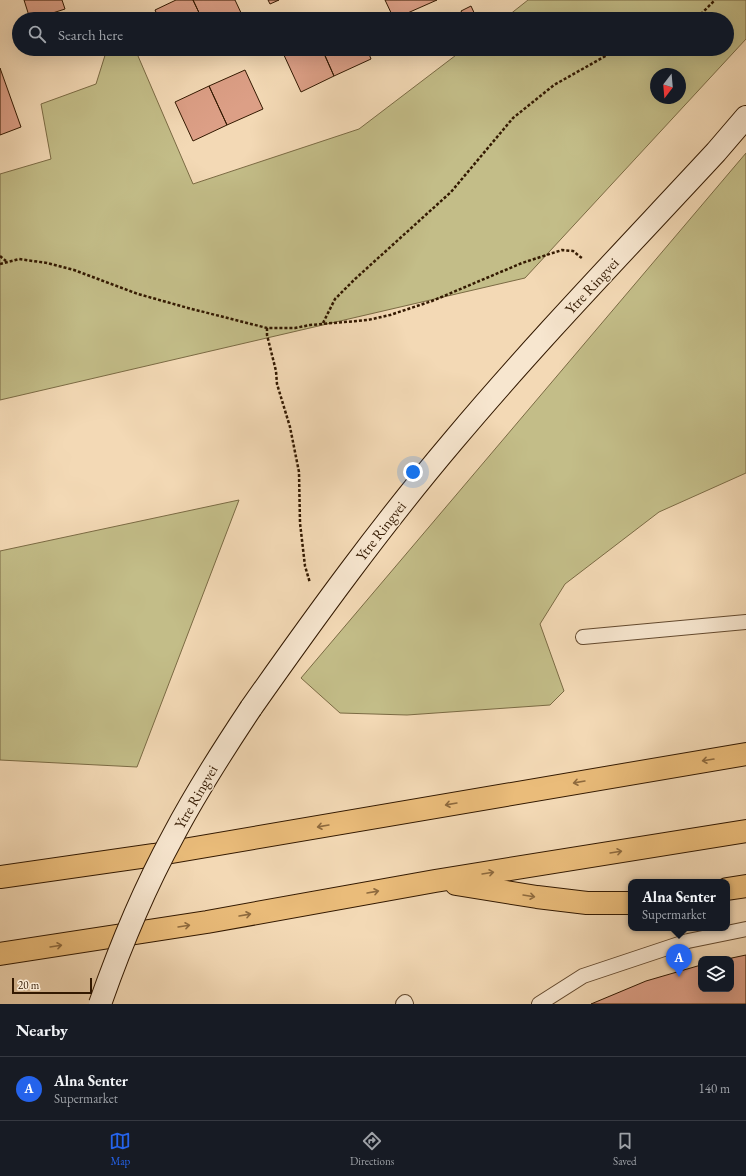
<!DOCTYPE html>
<html lang="en">
<head>
<meta charset="utf-8">
<style>
	:root { --surface:#171b24; --page:#242831; --text:#f1f3f6; --muted:#9ea1a6; --line:#363941; --accent:#2563eb }
	body { margin:0; font-family:"EB Garamond",serif; background:var(--page); color:var(--text) }
	.controls { position:absolute; right:12px; bottom:12px; display:grid; overflow:hidden; border-radius:8px; box-shadow:0 4px 16px #0002 }
	.controls button { width:36px; height:36px; display:grid; place-items:center; padding:0; border:0; border-bottom:1px solid var(--line); background:var(--surface); color:var(--text); font:20px sans-serif }
	.compass { position:absolute; left:650px; top:68px; width:36px; height:36px; border-radius:50%; background:var(--surface); box-shadow:0 4px 16px #0002; rotate:196deg }
	.scale { position:absolute; left:12px; bottom:10px; width:80px; box-sizing:border-box; padding-left:4px; border:2px solid #331901; border-top:0; font-size:11px; line-height:14px; white-space:nowrap; color:#331901; -webkit-text-stroke:3px #f7e6cf; paint-order:stroke }
	.you { position:absolute; left:413px; top:472px; width:14px; height:14px; margin:-10px; border:3px solid #fff; border-radius:50%; background:#1a73e8; box-shadow:0 0 0 6px #1a73e833 }
	.badge { display:grid; place-items:center; width:26px; height:26px; border-radius:50%; background:var(--accent); color:#fff; font-size:13px; font-weight:700 }
	.pin { position:absolute; translate:-50% -33px; filter:drop-shadow(0 1px 2px #0008) }
	.pin::after { content:''; position:absolute; top:21px; width:14px; height:12px; background:inherit; clip-path:polygon(0 0,100% 0,50% 100%) }
	.popup { position:absolute; left:628px; top:879px; width:102px; height:52px; box-sizing:border-box; display:grid; place-content:center; border-radius:8px; background:var(--surface); filter:drop-shadow(0 1px 3px #0005); font-size:13px; white-space:nowrap; color:var(--muted) }
	.popup b { font-size:15px; color:var(--text) }
	.popup::after { content:''; position:absolute; left:50%; top:100%; margin-left:-8px; border:8px solid transparent; border-top-color:var(--surface) }
	.list { margin:0; padding:0; list-style:none }
	h2 { display:flex; justify-content:space-between; align-items:center; height:52px; margin:0; padding:0 16px; font-size:17px }
	h2 small { font-size:13px; font-weight:400; color:var(--muted) }
	.list li { display:grid; grid-template-columns:26px 1fr auto; gap:12px; align-items:center; box-sizing:border-box; height:64px; padding:0 16px; border-top:1px solid var(--line) }
	.list b { display:block; font-size:15px; white-space:nowrap }
	.list p { margin:0; font-size:13px; white-space:nowrap; color:var(--muted) }
	.list em { font-size:13px; font-style:normal; color:var(--muted) }
	.icon { flex:none; width:22px; height:22px; fill:none; stroke:currentColor; stroke-width:2; stroke-linecap:round; stroke-linejoin:round }
	.map { position:relative; flex:none; width:746px; height:1004px; overflow:hidden }
	.search { position:absolute; background:var(--surface); box-shadow:0 4px 16px #0002; left:12px; right:12px; top:12px; height:44px; display:flex; align-items:center; gap:10px; box-sizing:border-box; padding:0 14px; border-radius:22px; color:var(--muted); font-size:15px }
	.sheet { height:116px; background:var(--surface) }
	nav { display:flex; justify-content:space-around; align-items:center; box-sizing:border-box; height:56px; border-top:1px solid var(--line); background:var(--surface); font-size:11px; color:var(--muted) }
	nav a { display:grid; justify-items:center; gap:2px }
	nav .on { color:var(--accent) }
	.map>svg:first-child { display:block }
	.green { fill:#c3bd88; stroke:#7b6b44; fill-rule:evenodd }
	.building { fill:#dc9f86; stroke:#331901 }
	.lines { fill:none; stroke-linecap:round; stroke-linejoin:round }
	.service-casing { stroke:#63492e; stroke-width:16 }
	.secondary-casing { stroke:#331901; stroke-width:24 }
	.motorway-casing { stroke:#331901; stroke-width:24 }
	.path { stroke:#331901; stroke-width:2.5; stroke-dasharray:3 2; stroke-linecap:butt }
	.service { stroke:#f7e6cf; stroke-width:14 }
	.secondary { stroke:#f7e6cf; stroke-width:22 }
	.motorway { stroke:#eabc7a; stroke-width:22 }
	.secondary-bridge-casing { stroke:#331901; stroke-width:24; stroke-linecap:butt }
	.secondary-bridge { stroke:#f7e6cf; stroke-width:22 }
	.oneway { stroke:#8e6a3e }
	.labels { text-anchor:middle; stroke-width:3; stroke-linejoin:round; paint-order:stroke }
	.street-label { font-size:15px; fill:#331901; stroke:#f7e6cf }
</style>
</head>
<body>
<div class="map">
<svg width="746" height="1004" viewBox="0 0 746 1004">
	<rect width="100%" height="100%" fill="#f3d9b5"/>
	<filter id="stains"><feTurbulence type="fractalNoise" baseFrequency=".005" numOctaves="4"/><feColorMatrix values="0 0 0 0 .2 0 0 0 0 .09 0 0 0 0 .02 0 0 0 .5 -.17"/></filter>
	<radialGradient id="worn" r=".72"><stop offset=".6" stop-color="#630" stop-opacity="0"/><stop offset="1" stop-color="#630" stop-opacity=".3"/></radialGradient>
	<!-- green -->
	<path class="green" d="M528,0h218v39l-221,239 -525,122v-226l51,-15 -10,-55 55,-20 11,-35h28l58,135 166,-55 105,-80h263v-30h-223zM656,74h24v24h-24z
		M746,153v320l-87,39 -94,72 -25,40 24,67 -14,14 -143,10 -67,-2 -39,-35z
		M239,500l-102,267 -137,-7v-209z"/>
	<!-- building -->
	<path class="building" d="M24,0h38l3,9 -31,10h-4z
		M176,0h17l9,19h-43l-4,-9z
		M193,0h42l8,17 -5,2h-36z
		M268,0h11l-9,4z
		M385,0h52l-43,19z
		M471,6l6,13h-12l-4,-8z
		M291,49h31l12,27 -33,16 -18,-39z
		M322,49h45l4,10 -37,17z
		M0,68l21,59 -21,8z
		M245,70l18,39 -36,16 -18,-39z
		M209,86l18,39 -34,16 -18,-39z
		M746,955v49h-155l55,-23 55,-16v24h30v-30h-4z"/>
	<g class="lines">
		<!-- service casing -->
		<g class="service-casing">
			<path id="service" d="M583,637l163,-15
				M403,1004l2,-2 1,2
				M539,1004l44,-28 105,-35 58,-12"/>
		</g>
		<!-- secondary casing -->
		<g class="secondary-casing">
			<path id="secondary" d="M251,708c64,-91 130,-182 202,-267 84,-100 174,-193 263,-289l30,-35"/>
		</g>
		<!-- motorway casing -->
		<g class="motorway-casing">
			<path id="motorway" d="M0,877l154,-22 592,-101
				M456,884l81,13 50,6h44
				M727,889l19,-3
				M0,954l207,-32 228,-41 311,-50"/>
		</g>
		<!-- path -->
		<path class="path" d="M692,19l10,-6 13,-13
			M0,256l6,5
			M0,264l19,-5 28,4 27,7 64,24 50,14 79,20h28l15,-3 58,-5 22,-5 42,-14 90,-38 40,-13 11,1 10,8
			M323,323l12,-24 20,-20 96,-87 62,-74 41,-33 64,-36
			M267,328v7l9,36 1,13 13,43 9,45 1,51 5,43 5,17"/>
		<!-- service -->
		<use href="#service" class="service"/>
		<!-- secondary -->
		<use href="#secondary" class="secondary"/>
		<!-- motorway -->
		<use href="#motorway" class="motorway"/>
		<!-- secondary-bridge casing -->
		<g class="secondary-bridge-casing">
			<path id="secondary-bridge" d="M100,1004c20,-57 44,-115 73,-168 23,-44 50,-86 78,-128"/>
		</g>
		<!-- secondary-bridge -->
		<use href="#secondary-bridge" class="secondary-bridge"/>
	</g>
	<!-- one-way arrows -->
	<defs><path id="oneway-shaft" d="M-6 0H5M1.5-3L5.5 0L1.5 3" fill="none" stroke-width="1.6" stroke-linecap="round" stroke-linejoin="round"/></defs>
	<g class="oneway">
		<use href="#oneway-shaft" transform="translate(708 760) rotate(171)"/>
		<use href="#oneway-shaft" transform="translate(579 782) rotate(170)"/>
		<use href="#oneway-shaft" transform="translate(451 804) rotate(170)"/>
		<use href="#oneway-shaft" transform="translate(323 826) rotate(170)"/>
		<use href="#oneway-shaft" transform="translate(616 852) rotate(-9)"/>
		<use href="#oneway-shaft" transform="translate(488 873) rotate(-9)"/>
		<use href="#oneway-shaft" transform="translate(373 892) rotate(-10)"/>
		<use href="#oneway-shaft" transform="translate(529 896) rotate(9)"/>
		<use href="#oneway-shaft" transform="translate(245 915) rotate(-10)"/>
		<use href="#oneway-shaft" transform="translate(184 926) rotate(-9)"/>
		<use href="#oneway-shaft" transform="translate(56 946) rotate(-9)"/>
	</g>
	<g class="labels">
		<!-- street labels -->
		<g class="street-label">
			<text transform="translate(592 286) rotate(-47)" y="5">Ytre Ringvei</text>
			<text transform="translate(381 531) rotate(-52)" y="5">Ytre Ringvei</text>
			<text transform="translate(196 797) rotate(-60)" y="5">Ytre Ringvei</text>
		</g>
	</g>
	<rect width="100%" height="100%" filter="url(#stains)"/>
	<rect width="100%" height="100%" fill="url(#worn)"/>
</svg>
<div class="controls">
<button><svg class="icon" aria-label="layers" viewBox="0 0 24 24"><path d="M12 4l9 5-9 5-9-5zM3 14l9 5 9-5"/></svg></button>
</div>
<svg class="compass" viewBox="-18 -18 36 36"><path d="M0-13l5 13h-10z" fill="#e53935"/><path d="M0 13l5-13h-10z" fill="#9ea1a6"/></svg>
<div class="scale">20 m</div>
<div class="you"></div>
<div class="pin badge" style="left:679px;top:977px">A</div>
<div class="popup"><b>Alna Senter</b>Supermarket</div>
<div class="search"><svg class="icon" aria-label="search" viewBox="0 0 24 24"><circle cx="10" cy="10" r="6"/><path d="M15 15l6 6"/></svg>Search here</div>
</div>
<section class="sheet">
<h2>Nearby<small></small></h2>
<ul class="list">
<li><span class="badge">A</span><div><b>Alna Senter</b><p>Supermarket</p></div><em>140 m</em></li>
</ul>
</section>
<nav>
<a class="on"><svg class="icon" aria-label="map" viewBox="0 0 24 24"><path d="M3 6l6-2 6 2 6-2v14l-6 2-6-2-6 2zM9 4v14M15 6v14"/></svg>Map</a>
<a><svg class="icon" aria-label="directions" viewBox="0 0 24 24"><path d="M12 3l9 9-9 9-9-9zM9 14v-3h6M13 9l2 2-2 2"/></svg>Directions</a>
<a><svg class="icon" aria-label="saved" viewBox="0 0 24 24"><path d="M7 4h10v16l-5-4-5 4z"/></svg>Saved</a>
</nav>
</body>
</html>
